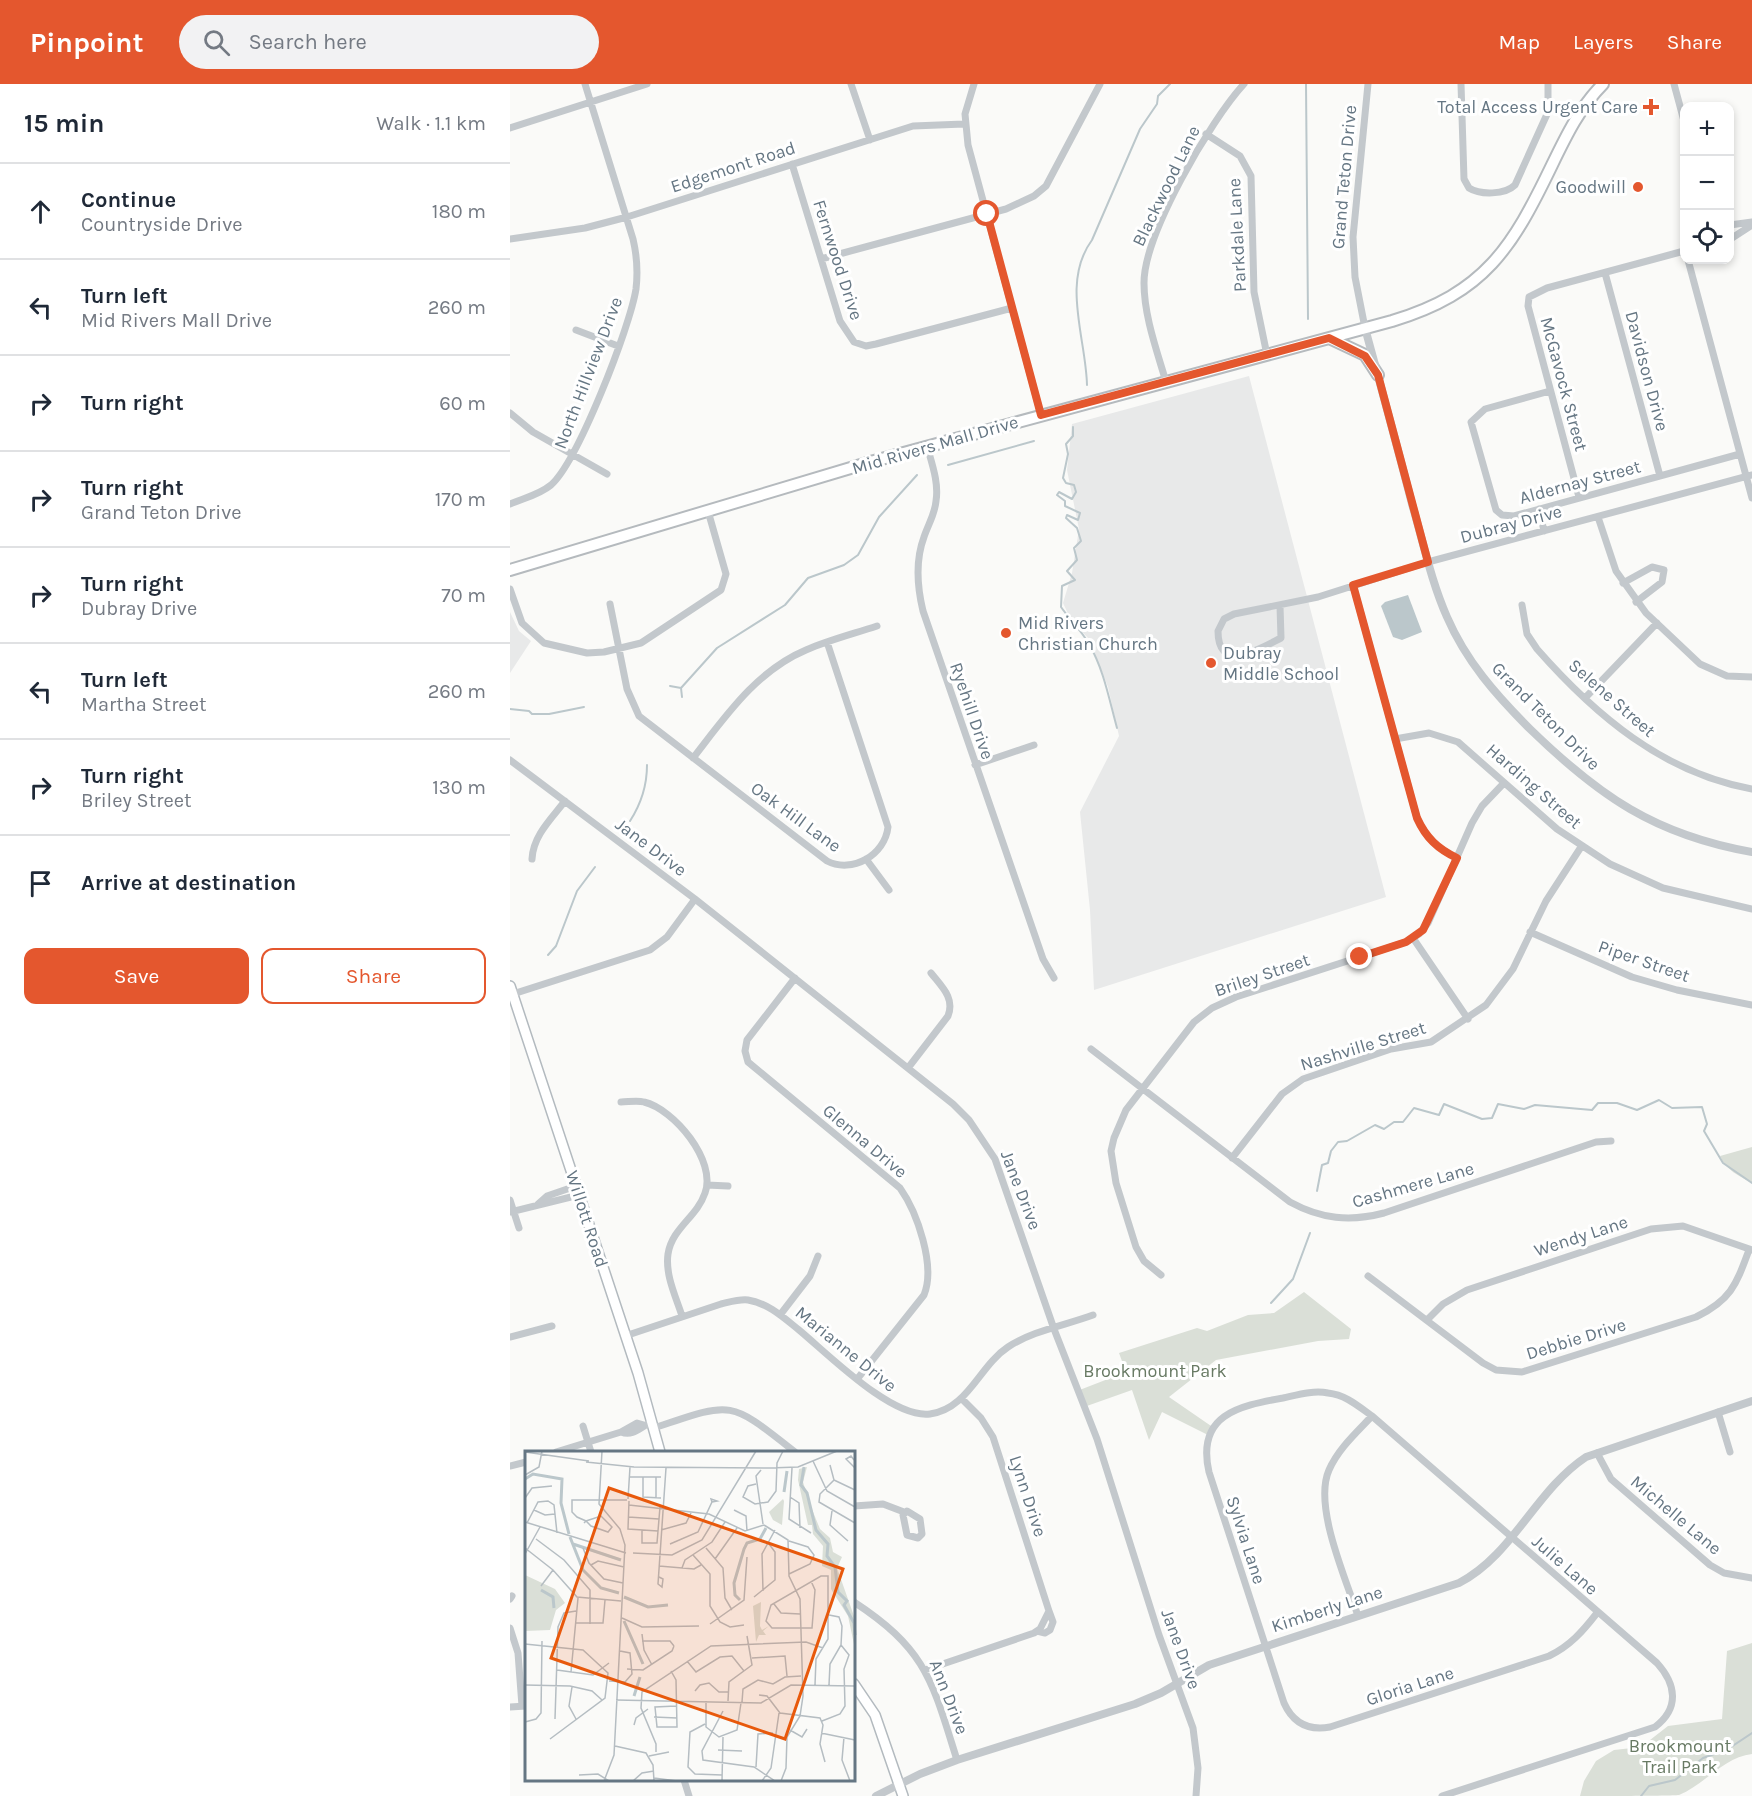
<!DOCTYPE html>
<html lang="en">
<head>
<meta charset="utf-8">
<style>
	:root { --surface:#fff; --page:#f2f2f3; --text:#1f2937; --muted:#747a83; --line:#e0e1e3; --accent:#e4572e }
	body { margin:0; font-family:Karla,sans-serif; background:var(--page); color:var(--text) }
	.controls { position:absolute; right:18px; top:18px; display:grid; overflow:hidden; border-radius:12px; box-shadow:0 3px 9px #0003 }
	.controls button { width:54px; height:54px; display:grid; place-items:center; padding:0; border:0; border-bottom:2px solid var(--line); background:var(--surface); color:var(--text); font:30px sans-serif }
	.stop { position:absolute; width:18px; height:18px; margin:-14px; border:4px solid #e4572e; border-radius:50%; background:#fff }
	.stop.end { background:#e4572e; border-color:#fff; box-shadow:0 2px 6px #0008 }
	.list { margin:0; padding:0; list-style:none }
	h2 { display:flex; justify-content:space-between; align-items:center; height:78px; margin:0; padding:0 24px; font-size:26px }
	h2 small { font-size:20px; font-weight:400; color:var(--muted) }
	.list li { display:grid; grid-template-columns:39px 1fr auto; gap:18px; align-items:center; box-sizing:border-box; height:96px; padding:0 24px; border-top:2px solid var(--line) }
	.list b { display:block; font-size:22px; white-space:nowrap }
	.list p { margin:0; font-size:20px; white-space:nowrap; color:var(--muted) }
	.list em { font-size:20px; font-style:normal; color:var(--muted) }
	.actions { display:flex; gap:12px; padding:18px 24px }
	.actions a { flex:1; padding:14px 0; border:2px solid var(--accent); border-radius:12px; text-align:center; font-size:21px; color:var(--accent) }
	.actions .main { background:var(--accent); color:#fff }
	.icon { flex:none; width:33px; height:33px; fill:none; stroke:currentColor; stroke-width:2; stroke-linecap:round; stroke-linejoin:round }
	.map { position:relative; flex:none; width:1242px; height:1712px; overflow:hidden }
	header { display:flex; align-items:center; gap:36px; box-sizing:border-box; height:84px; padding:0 30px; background:var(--accent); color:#fff }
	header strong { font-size:28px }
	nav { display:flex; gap:33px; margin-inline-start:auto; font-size:21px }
	.search { width:420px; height:54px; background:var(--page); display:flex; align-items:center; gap:15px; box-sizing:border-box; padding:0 21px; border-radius:33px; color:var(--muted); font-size:22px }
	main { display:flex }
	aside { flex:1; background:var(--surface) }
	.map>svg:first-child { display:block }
	.built { fill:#e8e9e9 }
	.green { fill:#dadfd7 }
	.water { fill:#bbc7cb }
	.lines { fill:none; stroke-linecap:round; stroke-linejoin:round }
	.stream { stroke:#bbc7cb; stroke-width:2 }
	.secondary-casing { stroke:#b3babf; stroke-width:12 }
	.primary-casing { stroke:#b5babe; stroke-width:14 }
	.minor { stroke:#c3c8cc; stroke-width:7 }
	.tertiary { stroke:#c3c8cc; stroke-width:8 }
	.secondary { stroke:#fff; stroke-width:9 }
	.primary { stroke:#fff; stroke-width:10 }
	.route { stroke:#e4572e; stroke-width:8 }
	.poi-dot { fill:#e4572e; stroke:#fff; stroke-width:2 }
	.labels { text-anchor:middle; stroke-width:6; stroke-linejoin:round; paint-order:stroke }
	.poi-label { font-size:18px; fill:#657683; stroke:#fff; text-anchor:end }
	.street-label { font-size:18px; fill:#657683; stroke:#fff }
	.park-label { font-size:18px; fill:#687a64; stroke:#fff }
	.inset-river { fill:none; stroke:#bbc7cb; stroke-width:3 }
	.inset-road { fill:none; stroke:#b5bdc2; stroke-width:1.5 }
	.view { fill:#e8590c; fill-opacity:0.15; stroke:#e8590c; stroke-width:3 }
	.inset-edge { fill:none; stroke:#657683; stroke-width:3 }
</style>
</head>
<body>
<header>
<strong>Pinpoint</strong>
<div class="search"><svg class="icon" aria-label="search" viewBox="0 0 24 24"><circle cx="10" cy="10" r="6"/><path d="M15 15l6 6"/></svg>Search here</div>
<nav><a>Map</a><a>Layers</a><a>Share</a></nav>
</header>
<main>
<aside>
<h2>15 min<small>Walk · 1.1 km</small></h2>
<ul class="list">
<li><svg class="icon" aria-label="ahead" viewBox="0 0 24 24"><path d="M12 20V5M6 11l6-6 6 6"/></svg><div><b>Continue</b><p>Countryside Drive</p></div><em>180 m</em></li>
<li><svg class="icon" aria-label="left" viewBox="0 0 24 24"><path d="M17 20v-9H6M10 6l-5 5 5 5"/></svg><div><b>Turn left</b><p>Mid Rivers Mall Drive</p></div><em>260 m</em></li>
<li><svg class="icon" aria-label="right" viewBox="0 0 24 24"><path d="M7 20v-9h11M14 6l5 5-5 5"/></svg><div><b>Turn right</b></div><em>60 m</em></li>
<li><svg class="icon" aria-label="right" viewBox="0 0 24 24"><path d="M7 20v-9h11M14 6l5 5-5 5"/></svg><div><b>Turn right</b><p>Grand Teton Drive</p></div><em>170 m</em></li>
<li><svg class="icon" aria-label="right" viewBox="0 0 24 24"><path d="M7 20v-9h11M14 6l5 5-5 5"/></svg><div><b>Turn right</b><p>Dubray Drive</p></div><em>70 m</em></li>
<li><svg class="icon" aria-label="left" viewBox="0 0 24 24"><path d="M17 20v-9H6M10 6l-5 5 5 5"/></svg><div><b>Turn left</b><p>Martha Street</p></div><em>260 m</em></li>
<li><svg class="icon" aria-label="right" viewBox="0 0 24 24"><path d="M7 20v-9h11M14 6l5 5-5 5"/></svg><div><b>Turn right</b><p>Briley Street</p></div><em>130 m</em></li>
<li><svg class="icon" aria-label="arrive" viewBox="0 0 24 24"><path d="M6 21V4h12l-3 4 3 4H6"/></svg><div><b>Arrive at destination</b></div></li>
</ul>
<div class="actions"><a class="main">Save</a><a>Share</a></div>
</aside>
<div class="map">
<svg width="1242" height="1712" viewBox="0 0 1242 1712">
	<rect width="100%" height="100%" fill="#fafaf8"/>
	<!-- built -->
	<path class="built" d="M739,292l137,521 -292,93 -4,-80 -10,-98 39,-76 -11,-49 -19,-48 -18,-19 -8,-17 9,-30 7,-44 -12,-59 5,-46z
		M0,528l9,19 12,10 -21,32z"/>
	<!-- green -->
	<path class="green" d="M1242,1063v36c-13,-7 -26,-13 -32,-27z
		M794,1208l47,37 -2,10 -31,2 -102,19 -47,37 45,31 -4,8 -48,-24 -13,28 -17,-50 -48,17 -7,-16 49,-19 -7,-19 78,-25 10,3 41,-16 26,-2z
		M1242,1559v111c-28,3 -48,31 -73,41 -11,1 -83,1 -99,1l4,-15 12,-20 18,-11 27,-3 27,-21 54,-7 5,-68z"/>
	<!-- water -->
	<path class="water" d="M898,511l14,37 -20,8 -9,-3 -12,-31 4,-4z"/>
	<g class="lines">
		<!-- stream -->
		<path class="stream" d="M796,0l2,235
			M577,301c-1,-47 -26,-103 5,-145l48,-111 17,-25 1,-8 12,-12
			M563,343v9l-7,8 2,10 -5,24 3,5 8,2 2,7 -4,7 -13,-7 -2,3 8,6v5l15,7 -2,7 -11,-5 -1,3 11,10 4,13 -7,7 3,12 -10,11 8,9 -13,6 -1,21c9,13 20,23 28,37 15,26 20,55 28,84
			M438,381l86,-24
			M160,602l11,2
			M172,613l-1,-9 36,-40 68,-43 23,-27 36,-13 14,-10 21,-38 38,-42
			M0,625l19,2 3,3h17l35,-7
			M120,737c11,-17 17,-36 17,-56
			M38,871l8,-9 21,-55 18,-24
			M807,1107l5,-26 6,-2 3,-12 7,-9 9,-1 28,-16 9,4 10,-7h9l11,-14 25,7 5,-11 38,15 10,-1 6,-14 26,5 11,-4 57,5 6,-7h19l20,7 22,-10 13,8 30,-1 5,17 -3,7 19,32 29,20
			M761,1219l22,-24 17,-46
			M1131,1712l8,-10 26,-6 28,-22 25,-9 24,-16"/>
		<!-- secondary casing -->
		<g class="secondary-casing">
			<path id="secondary" d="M0,902l128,387 22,79
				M344,1600l21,31 28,81"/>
		</g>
		<!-- primary casing -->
		<g class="primary-casing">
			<path id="primary" d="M819,254l36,17 13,20
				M0,486l364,-109 518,-140c93,-28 120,-73 160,-156 14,-29 28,-58 51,-81"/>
		</g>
		<!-- minor -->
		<path class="minor" d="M341,0l19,56
			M464,0l-9,30 3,31 73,270
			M951,0l3,95 5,9c11,7 36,7 46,-3l33,-73v-28
			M1164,0l10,37
			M0,44l137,-44
			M696,50l34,22 11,20 3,116 13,63
			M282,80l48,157 14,21 12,4 10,-2 136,-36
			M1220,141l22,-3
			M1222,154l20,-13
			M0,155l75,-11 42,-11 286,-91 51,-2
			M311,175l185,-50 28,-13 12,-10 54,-102
			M1178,176l64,238
			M1095,189l55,203
			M855,244l-10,-51 -2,-40 15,-153
			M66,246l42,16
			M656,298c-9,-31 -22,-66 -22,-99 0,-49 66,-162 100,-199
			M1040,307l-65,18 -14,13 25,88 6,5 12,1 226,-62
			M0,329l23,19 74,42
			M417,362c5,18 12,37 9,55 -1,13 -8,24 -12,36 -9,24 -7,49 -1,74l120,348 11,19
			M1069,413l-51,-191 1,-9 18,-9 137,-37
			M0,420c14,-6 29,-9 41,-19 27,-24 79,-158 85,-196 2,-17 1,-33 -3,-50l-48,-155
			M1029,425l5,22
			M1088,433l18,54 30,42 54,51 27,12 25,1
			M1113,499l29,-16 12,3 -2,12 -26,20
			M843,501l64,233c9,20 21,31 40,40
			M0,505l12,34 22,20 43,10 17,-1 37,-9 80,-53 5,-16 -18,-63
			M100,520l17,85 12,27 188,145c25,13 58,-6 61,-34l-61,-185
			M1012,521l5,29 10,15c58,66 126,124 215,140
			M770,522l1,32c-20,10 -63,37 -63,-7l6,-12 10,-5 84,-17 110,-35 324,-87
			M1076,613l71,-74
			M885,655l34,-6 29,9 99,87 53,35 53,24 89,21
			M183,674c32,-41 63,-87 113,-108 23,-10 47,-16 71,-24
			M0,676l185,139 258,205 16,16 26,39 59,170 43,110 62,196 34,93 5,40 -2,28
			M465,681l59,-20
			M22,775c1,-23 19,-40 33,-58
			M356,775l23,31
			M1020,848l102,45 45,13 75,15
			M903,854l55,81
			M285,894l-48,62 -2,11 3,11 152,126c17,24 36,78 24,107l-66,83
			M0,911l140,-45 17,-13 28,-38
			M581,965l199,153c31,17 60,20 94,11l212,-71 15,-1
			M398,984l40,-52c7,-18 -6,-29 -17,-43
			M111,1018c7,0 16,-2 23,0 30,7 73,59 61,91 -8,24 -33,35 -37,61 -3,21 8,43 14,62
			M722,1074l50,-64 21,-15 88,-30 40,-7 55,-37 27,-36 33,-68 35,-54
			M197,1101l21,1
			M0,1116l9,28
			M28,1120l9,-8 29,-10
			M0,1128l69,-17
			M651,1191l-17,-14 -8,-14 -20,-64 -5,-32 3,-13 12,-28 68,-88 18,-14 24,-11 170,-55 13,-8 9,-11 44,-100 10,-17 22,-23
			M858,1192l115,87 13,7 26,2 174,-55c35,-17 40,-32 53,-67
			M270,1231l30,-39 8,-20
			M917,1236l16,-16 24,-14 184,-61 32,-3 69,24
			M115,1252l96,-32c9,-2 18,-5 27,-4 20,3 36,18 51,30 29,24 93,89 131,84 38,-5 49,-48 78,-67 24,-16 58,-22 85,-32
			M0,1253l42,-11
			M1208,1328l12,40
			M73,1342l8,26
			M144,1344c80,-27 75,-28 141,24
			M111,1348l16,-9 7,2
			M46,1368l65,-20c13,5 20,-6 31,-10
			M1087,1369l14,26 99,86 14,8 28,5
			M0,1382l16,-4
			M344,1422l29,-2 21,8
			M397,1427l13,8 2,15 -4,4 -11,-3 -4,-20z
			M0,1515l2,-3
			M344,1518c73,48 78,79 103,158
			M848,1532c-12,-37 -45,-110 -29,-146 9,-21 28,-38 43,-54
			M0,1544l8,25 4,53
			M527,1547l8,2 5,-3 3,-8 -4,-11
			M415,1586l109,-37 6,-4 9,-18 -56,-174 -12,-19 -19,-19
			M0,1623l16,-1
			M174,1696l5,16
			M932,1712l213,-69c25,-19 21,-43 2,-64l-285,-247c-14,-10 -26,-21 -44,-23 -15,-3 -31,2 -45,5 -45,8 -87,17 -74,74l75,231c9,20 24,28 46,24l219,-71c21,-10 34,-25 48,-43"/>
		<!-- tertiary -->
		<path class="tertiary" d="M855,244c16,59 32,117 47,176 11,37 19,77 35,113 19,44 49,78 83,112 69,67 125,106 222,123
			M366,1712l44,-22 37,-14 178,-56 26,-11 48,-28 250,-82c54,-28 77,-93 127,-126l166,-56"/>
		<!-- secondary -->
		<use href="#secondary" class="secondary"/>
		<!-- primary -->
		<use href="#primary" class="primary"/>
	</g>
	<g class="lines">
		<!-- route -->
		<path class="route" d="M477,130l54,201 288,-77 36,18 13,19 50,187 -75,23 64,233c9,20 21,31 40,40l-34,72 -17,12 -46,15"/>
	</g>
	<!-- markers -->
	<g class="poi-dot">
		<path d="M1138 14h6v6h6v6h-6v6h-6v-6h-6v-6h6z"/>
		<circle cx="1128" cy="103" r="6"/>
		<circle cx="496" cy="549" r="6"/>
		<circle cx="701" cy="579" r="6"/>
	</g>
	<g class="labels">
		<!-- poi labels -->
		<g class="poi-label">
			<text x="1128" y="29">Total Access Urgent Care</text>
			<text x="1116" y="109">Goodwill</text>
			<text x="508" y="545" text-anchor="start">Mid Rivers<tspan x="508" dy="21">Christian Church</tspan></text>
			<text x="713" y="575" text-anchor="start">Dubray<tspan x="713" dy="21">Middle School</tspan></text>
		</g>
		<!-- street labels -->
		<g class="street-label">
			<text transform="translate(223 83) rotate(-18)" y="6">Edgemont Road</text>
			<text transform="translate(834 93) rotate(-85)" y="6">Grand Teton Drive</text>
			<text transform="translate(656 102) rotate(-64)" y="6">Blackwood Lane</text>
			<text transform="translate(727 151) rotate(-93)" y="6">Parkdale Lane</text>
			<text transform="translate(328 176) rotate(72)" y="6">Fernwood Drive</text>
			<text transform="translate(1137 287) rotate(75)" y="6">Davidson Drive</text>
			<text transform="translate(78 289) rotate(-69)" y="6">North Hillview Drive</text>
			<text transform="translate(1054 300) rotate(75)" y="6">McGavock Street</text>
			<text transform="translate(425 361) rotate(-16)" y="6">Mid Rivers Mall Drive</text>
			<text transform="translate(1070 398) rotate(-15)" y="6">Aldernay Street</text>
			<text transform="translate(1001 440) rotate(-15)" y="6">Dubray Drive</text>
			<text transform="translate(1102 614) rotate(41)" y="6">Selene Street</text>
			<text transform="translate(462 627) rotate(71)" y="6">Ryehill Drive</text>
			<text transform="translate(1036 632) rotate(45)" y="6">Grand Teton Drive</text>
			<text transform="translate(1024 702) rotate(41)" y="6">Harding Street</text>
			<text transform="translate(286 733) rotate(36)" y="6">Oak Hill Lane</text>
			<text transform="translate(141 763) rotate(37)" y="6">Jane Drive</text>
			<text transform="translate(1134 877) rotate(19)" y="6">Piper Street</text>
			<text transform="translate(752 891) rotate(-19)" y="6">Briley Street</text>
			<text transform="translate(853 962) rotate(-17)" y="6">Nashville Street</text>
			<text transform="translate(355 1057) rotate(40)" y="6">Glenna Drive</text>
			<text transform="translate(903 1101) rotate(-16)" y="6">Cashmere Lane</text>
			<text transform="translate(511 1106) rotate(69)" y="6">Jane Drive</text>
			<text transform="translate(77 1135) rotate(72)" y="6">Willott Road</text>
			<text transform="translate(1071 1152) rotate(-18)" y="6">Wendy Lane</text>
			<text transform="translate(1066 1255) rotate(-17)" y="6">Debbie Drive</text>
			<text transform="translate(336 1265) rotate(39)" y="6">Marianne Drive</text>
			<text transform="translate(518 1412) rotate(72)" y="6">Lynn Drive</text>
			<text transform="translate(1166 1431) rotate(40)" y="6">Michelle Lane</text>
			<text transform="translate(736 1456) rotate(72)" y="6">Sylvia Lane</text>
			<text transform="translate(1055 1481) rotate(41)" y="6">Julie Lane</text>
			<text transform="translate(817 1525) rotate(-18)" y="6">Kimberly Lane</text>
			<text transform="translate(671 1565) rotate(70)" y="6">Jane Drive</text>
			<text transform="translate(900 1602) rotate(-18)" y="6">Gloria Lane</text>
			<text transform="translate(439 1613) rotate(69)" y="6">Ann Drive</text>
		</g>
		<!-- park labels -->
		<g class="park-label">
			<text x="645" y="1293">Brookmount Park</text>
			<text x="1170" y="1668">Brookmount<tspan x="1170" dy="21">Trail Park</tspan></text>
		</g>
	</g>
	<!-- overview -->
	<g transform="translate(15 1367)">
		<rect width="330" height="330" fill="#fafaf8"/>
		<path d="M282,16l-4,15 8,25 9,22 10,9 3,14 9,5 -5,11 18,51v30l-7,-33 -17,-27v-19l-9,-4 1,-20 -10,-12 -1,-9h-4l-10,-45 1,-11zM258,48l1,2 -2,24 -9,-5 -4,-8zM0,124l30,14 10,14 -9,7 -6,20 -25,1zM236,151l-1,24 2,4 7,-4 -6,5 3,4h-7l-3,7 -3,-36z" fill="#dadfd7"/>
		<path class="inset-river" d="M279,16l-3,18 6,8 9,37 12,14 -1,12 8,11 3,25 9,9 -3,4 10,18 1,12M0,28l8,-5 29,5 -1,24 8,31M259,41l3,-21M45,86l13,33 18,18 18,5M48,93l48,16M16,139l12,7 1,11M99,146l24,10 20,-2M215,149l-5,-5 -1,-12 10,-34 3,-6 13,-4 6,-11M99,170l19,43M109,245l6,-19"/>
		<path class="inset-road" d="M77,0l-3,53 21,25 5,16 -11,210 -10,26M156,0h48M0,1l64,9M329,9l-3,-4 -5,3 9,9M288,10l14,30 28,16M61,11l48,5 138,1M305,14l4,15 -14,14 -1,8 36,21M244,17l29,-1 39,-16M267,17l-3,51 22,14M236,19l-5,6 7,48M0,24l14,-8 3,-16M105,26h31M118,26v20l18,1M309,29l21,10M231,33l-8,2 -5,11 12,7 13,-2 8,-11 1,-28 6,-12M265,46l9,6 1,25M0,47l7,-10 20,-2M131,47v-21M103,48l2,-32M104,50l-1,28 30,2M104,54l80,9 36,17 19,-6M9,59l11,5 10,-1M209,59l12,6 1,15M307,60l-2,14 18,16M103,66l31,2M0,71l101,31M2,72l11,-21 10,-1 6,4 3,28M59,72l2,-2 15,-5 11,11 -4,5 -17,-6 -5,-5 -9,-4 -5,-5v-12h55M239,74l24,15 1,36 11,23 3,97 -3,20 -13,21 -1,31 -5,13M117,79v13h15l3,-36M136,79l25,-7 5,-10M11,88l28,21 26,30v34M264,90l19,6 6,8 -4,9 -21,10M145,93l28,-12 14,-30 5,-1 -6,-2 1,3M0,97l28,22 24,27 44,4M58,97l6,15 15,16 19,4M181,97l17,20 2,30 7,12M108,102l39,2 30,-15 54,-89M0,103l15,-27M168,104l17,19v32l10,16 10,5 14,-2M190,108l22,-31M66,114l7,-4 26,6M134,115l35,3 7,-4M157,117l3,-8 27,-18 13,-20M134,126l4,2 -1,8 -4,-3 8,-116M286,130l4,9 -3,38h-40l-6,-7 5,-16 50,-29h7v63l-12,20 -1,26M16,135l12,-16M238,140l-1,-37 13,-24M229,146l21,-17v-28l-6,-8M249,153l7,9 19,1M304,164l10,2 3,9 -1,19 -11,19 -1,21M97,167l20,9 57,-1M50,172h28l2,-23M185,173l34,-24 3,-43M117,183l2,16 8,15M117,190h28l4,5M0,193l58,6 25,23 -3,25 -55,41M227,207l33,-2 2,20M162,210l9,11 24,-15 12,-1 12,15M102,218l16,1 29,-19 2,-5M32,219l36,5 16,-12M146,220l5,9 1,47h-20l-2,-20 21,-1M46,221l7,-74M84,230l16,1 7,-8 -2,-21 -10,-2M0,234l45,1 22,5 10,9M47,236l-3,19 7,13M170,240l5,-6 9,-2 10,9h9M234,244l8,1 13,17 40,5 3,7 -3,19 5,18M91,249l145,3 30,-18 64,1M181,250v26l13,10 18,-7 4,-27M203,250l1,-19 23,-17 -5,-29M217,251l1,-13 15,-9 15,4 12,-7 16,-1M198,260l-21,40 1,9 51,7 21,14M129,266l23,1M30,268l3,-92 6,-14 12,-2M297,270l18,-7 5,-8 -1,-37 5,-14 -8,-10M0,271l11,-3 5,-6 1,-72M180,273l-15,8 -2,35 7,7 27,1M109,274l2,-7 12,-9M265,279l12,7 5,-8M296,282l34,7M319,286l-2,23 8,21M90,295l31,7 7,12 1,16M193,299l24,1M131,301v-8l-15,-36 1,-16 69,-46 95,-4 17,6M124,305l20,-4M231,316l2,-33 15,-1M54,324l19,-1 11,7M129,327l23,3M108,330l9,-8 12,-2M197,330l1,-44M237,330l9,-13 8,-55"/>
		<path class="view" d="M84,37l234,81 -58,170 -234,-81z"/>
		<rect width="330" height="330" class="inset-edge"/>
	</g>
</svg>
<div class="controls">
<button>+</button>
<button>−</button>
<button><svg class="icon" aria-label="locate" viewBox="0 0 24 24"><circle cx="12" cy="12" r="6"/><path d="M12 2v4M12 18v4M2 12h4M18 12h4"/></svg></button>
</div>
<div class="stop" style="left:477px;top:130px"></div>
<div class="stop end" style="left:850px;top:873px"></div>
</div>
</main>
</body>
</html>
